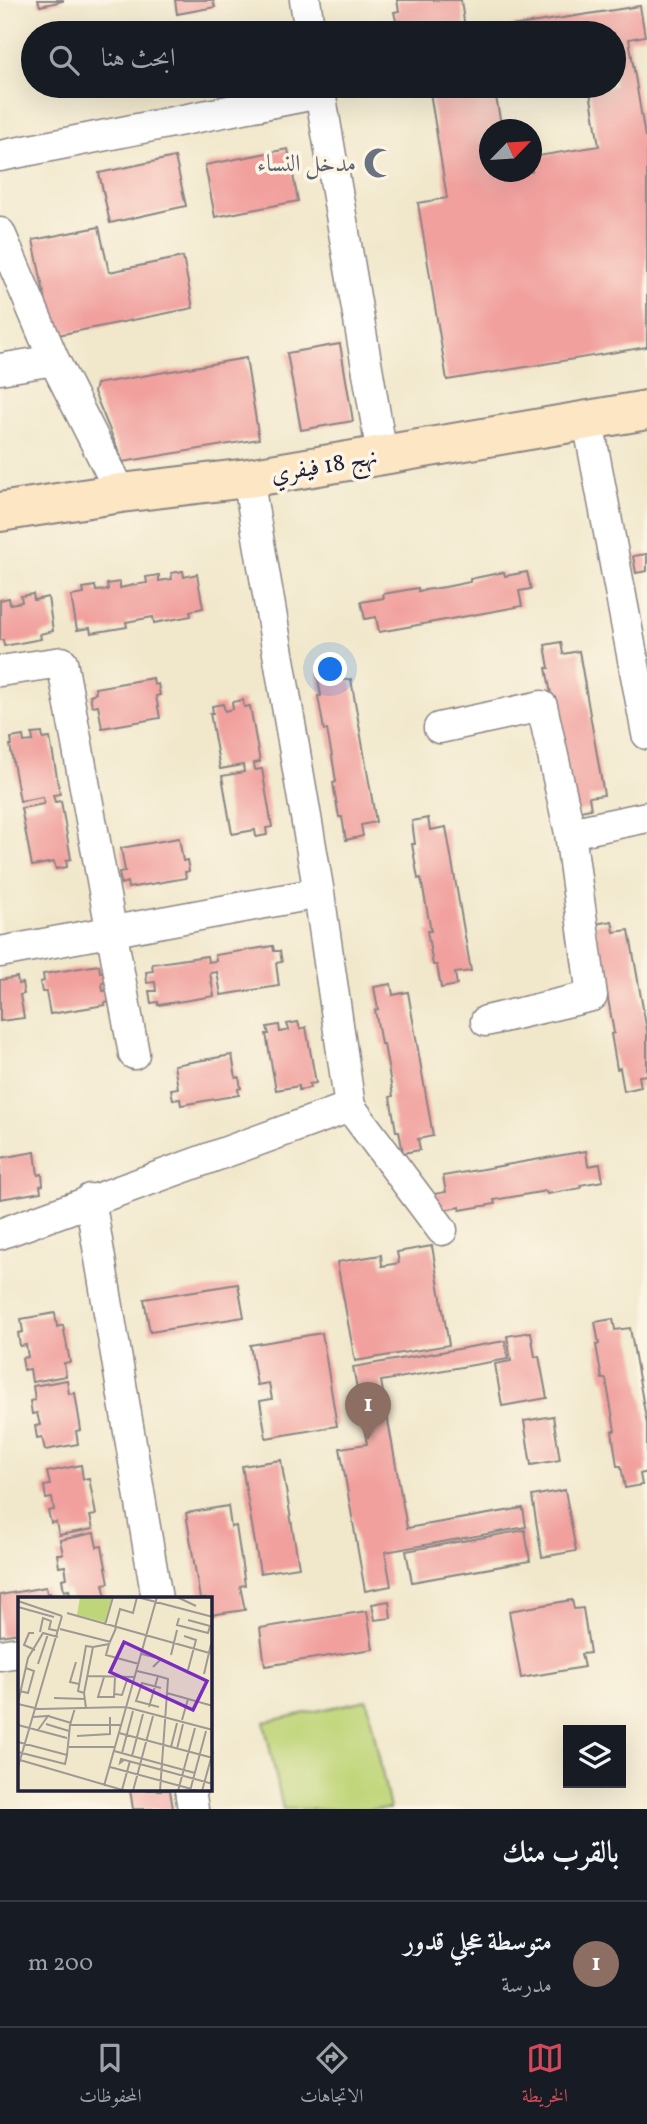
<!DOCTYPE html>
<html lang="ar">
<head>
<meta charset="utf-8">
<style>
	:root { --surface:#171b24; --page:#20242c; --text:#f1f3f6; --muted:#9ea1a6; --line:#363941; --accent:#d1495b }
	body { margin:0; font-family:Vollkorn,Amiri,serif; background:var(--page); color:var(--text); direction:rtl }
	.controls { position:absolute; right:21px; bottom:21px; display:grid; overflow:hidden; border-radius:0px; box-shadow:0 7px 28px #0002 }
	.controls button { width:63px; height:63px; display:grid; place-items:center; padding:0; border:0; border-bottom:2px solid var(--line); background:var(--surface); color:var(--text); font:35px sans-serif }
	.compass { position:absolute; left:479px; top:119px; width:63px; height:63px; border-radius:50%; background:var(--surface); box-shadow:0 7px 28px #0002; rotate:65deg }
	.you { position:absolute; left:331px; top:670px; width:24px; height:24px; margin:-18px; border:5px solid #fff; border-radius:50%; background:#1a73e8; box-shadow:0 0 0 10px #1a73e833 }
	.badge { display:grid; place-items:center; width:46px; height:46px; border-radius:50%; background:var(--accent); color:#fff; font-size:23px; font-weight:700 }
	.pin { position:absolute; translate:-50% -58px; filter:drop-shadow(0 2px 4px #0008) }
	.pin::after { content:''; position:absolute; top:37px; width:24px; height:21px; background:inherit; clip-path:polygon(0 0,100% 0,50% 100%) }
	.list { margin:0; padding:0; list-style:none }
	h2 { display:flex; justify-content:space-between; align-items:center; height:91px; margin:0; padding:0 28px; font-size:30px }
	h2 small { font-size:23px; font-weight:400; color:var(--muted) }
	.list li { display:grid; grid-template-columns:46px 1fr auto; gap:21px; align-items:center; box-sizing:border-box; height:126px; padding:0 28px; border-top:2px solid var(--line) }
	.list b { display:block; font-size:26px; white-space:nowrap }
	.list p { margin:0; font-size:23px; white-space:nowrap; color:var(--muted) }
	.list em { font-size:23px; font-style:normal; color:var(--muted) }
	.icon { flex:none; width:38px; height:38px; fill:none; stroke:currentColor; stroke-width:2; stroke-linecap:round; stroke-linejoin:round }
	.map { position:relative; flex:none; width:647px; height:1809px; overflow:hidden; direction:ltr }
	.search { position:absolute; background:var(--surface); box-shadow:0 7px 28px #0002; left:21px; right:21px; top:21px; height:77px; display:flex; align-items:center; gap:18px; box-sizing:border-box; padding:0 24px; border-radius:38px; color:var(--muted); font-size:26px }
	.sheet { height:217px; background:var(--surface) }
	nav { display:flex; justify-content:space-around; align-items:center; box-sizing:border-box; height:98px; border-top:2px solid var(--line); background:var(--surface); font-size:19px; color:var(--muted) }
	nav a { display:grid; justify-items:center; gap:4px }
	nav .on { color:var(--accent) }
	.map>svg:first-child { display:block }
	.green { fill:#bfd579; stroke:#707c5a; stroke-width:2 }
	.building { fill:#f1a09e }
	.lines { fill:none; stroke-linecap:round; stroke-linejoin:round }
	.minor-casing { stroke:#8a8584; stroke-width:33 }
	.secondary-casing { stroke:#8a8584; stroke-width:42 }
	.minor { stroke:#fff; stroke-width:30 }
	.secondary { stroke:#fce6c4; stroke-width:38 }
	.labels { text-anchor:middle; stroke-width:7; stroke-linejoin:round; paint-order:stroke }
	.worship-label { font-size:24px; fill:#5b616d; stroke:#fcf5e5; text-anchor:end }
	.street-label { font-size:24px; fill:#22223b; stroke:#fcf5e5 }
	.inset-road { fill:none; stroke:#9e9992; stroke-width:2 }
	.view { fill:#7b2cbf; fill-opacity:0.15; stroke:#7b2cbf; stroke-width:3.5 }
	.inset-edge { fill:none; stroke:#22223b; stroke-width:3.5 }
</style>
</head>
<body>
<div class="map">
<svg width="647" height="1809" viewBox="0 0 647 1809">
	<rect width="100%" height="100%" fill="#fcf5e5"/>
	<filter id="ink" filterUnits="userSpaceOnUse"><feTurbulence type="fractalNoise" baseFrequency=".0143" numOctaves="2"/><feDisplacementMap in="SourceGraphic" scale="14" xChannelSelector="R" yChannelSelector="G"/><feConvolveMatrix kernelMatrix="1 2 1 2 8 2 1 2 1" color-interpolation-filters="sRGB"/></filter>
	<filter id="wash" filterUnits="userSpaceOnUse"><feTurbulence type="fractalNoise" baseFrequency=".00686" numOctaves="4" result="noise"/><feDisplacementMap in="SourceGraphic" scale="28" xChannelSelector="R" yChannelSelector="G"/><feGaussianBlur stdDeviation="1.57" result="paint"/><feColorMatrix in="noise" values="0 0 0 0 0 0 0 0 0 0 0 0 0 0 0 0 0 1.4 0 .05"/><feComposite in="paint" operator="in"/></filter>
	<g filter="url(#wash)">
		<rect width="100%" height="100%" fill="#f1e8cc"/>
		<!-- green -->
		<path class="green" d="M367,1700l23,109h-107l-19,-87z"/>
		<g id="blocks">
			<!-- building -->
			<path class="building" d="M38,0h25v1l-23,5z
				M175,0h38l2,7 -38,7z
				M397,0h64l4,29 -26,4h-36l-2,-12h-5l-2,-9 5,-1z
				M640,6l5,30 -16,3 16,98h2v210l-200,33 -29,-177 29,-5 -18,-112h65l8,44h-12v42h42v-15l67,-11 -10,-60h25v-53h-114l-1,-5z
				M288,149l10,52 -83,16 -10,-52z
				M175,157l11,49 -76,17 -11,-50z
				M99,227l10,45 74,-15 10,51 -140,28 -20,-96z
				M340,344l13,77 -52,9 -14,-77z
				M246,358l13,81 -136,23 -29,-70 2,-8z
				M647,554v17l-11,2 -3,-17z
				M183,571l1,6 13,-3 6,34 -13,3 1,5 -37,7 -1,-6 -27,5 1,5 -36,6 -1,-5 -13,2 -6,-34 13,-2 -1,-6 12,-2 1,5 12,-1 -1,-6 13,-2v6l14,-3 13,-2 -1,-6 13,-2v6l13,-2 -1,-6z
				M504,572l1,4 22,-4 4,17 -12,2 3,15 -143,26 -3,-15 -11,2 -4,-17 23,-4 -1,-4 35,-6v3l27,-4 25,-5v-3z
				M33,594l1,6 14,-3 5,34 -13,3 1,5 -37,7 -1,-6h-3v-40l9,-2 1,6 12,-2 -1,-6z
				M561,642l2,12 16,-3 25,144 -15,2 2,12 -17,3 -28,-144h3l-4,-23z
				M334,670l2,11 15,-2 25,143 -15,3 2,11 -17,4 -4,-23h-3l-6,-34 3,-1 -4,-26 -5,-26h-3l-6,-34h3l-4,-23z
				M153,678l1,7 4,-1 2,11 -4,1 4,22 -58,10 -4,-23 -6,1 -2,-11 6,-2 -1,-5z
				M243,700l1,7 6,-1 10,56 -6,1 1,7 7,-1 10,58 -6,1 1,7 -11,2 -1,-7 -23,4 -10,-58 22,-4 -1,-7 -23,4 -10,-56h3l-1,-7 11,-2 2,7 8,-2 -1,-7z
				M42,733l1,6 7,-1 10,56 -7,1 2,7 6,-1 10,58 -5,1 1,7 -11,2 -2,-7 -22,4 -11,-58 23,-4 -1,-7 -23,4 -10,-56h2l-1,-7 12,-2 1,6 9,-1 -1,-7z
				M428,818l2,12 16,-3 25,144 -16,2 2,12 -16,3 -4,-23h-4l-6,-34h4l-10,-53 -3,1 -6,-35h3l-3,-23z
				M179,838l4,23 4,-1 2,11 -4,1 1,6 -58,10 -1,-6 -6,2 -2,-12 6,-1 -4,-23z
				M612,921l2,11 15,-2 18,101v44l-8,1 2,11 -17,4 -4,-23 -3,1 -6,-35 3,-1 -19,-109z
				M273,946l1,5h6l2,11 -6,1 3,23 -58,9 -4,-23 -7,1 4,23 -56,9v-3l-7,1 -2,-12h7l-1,-9 -8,1 -1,-11 7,-1 -1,-7 55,-8 1,6 8,-1 -1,-6z
				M99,965l1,7 6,-1 2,11 -6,1 1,8 6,-1 2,12 -7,1 1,2 -55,9 -4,-22h-4l-2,-10 4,-1 -1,-7z
				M17,977l1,7 4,-1 2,11 -4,1 4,23 -24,3v-41z
				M391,984l2,11 15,-3 25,144 -15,3 2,11 -17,3 -4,-22h-3l-6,-34 3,-1 -9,-52h-3l-6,-34 3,-1 -4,-22z
				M298,1022l2,7 6,-2 10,56 -7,1 1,4 -11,2v-4l-23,4 -10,-56h3l-2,-7 12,-2 1,7 9,-2 -2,-6z
				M232,1055l4,23 3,-1 2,11 -3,1 1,6 -58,10 -1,-6 -7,1 -2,-11 7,-1 -4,-23z
				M586,1151l2,15 12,-2 3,17 -23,4 1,3 -34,6 -1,-3 -52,9 1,4 -35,6v-3l-23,4 -3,-17 12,-2 -3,-16z
				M35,1152l3,23 4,-1 1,11 -3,1 1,6 -41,7v-41z
				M432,1246l17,99 -94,16 -18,-99 44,-7 1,11 17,-3 -2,-11z
				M238,1284l6,33 -94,15 -6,-33z
				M55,1313l2,14 6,-2 7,37 -6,1 2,13 -34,6 -2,-13 -6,1 -2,-12 6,-1 -2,-12 -6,1 -2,-13 5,-1 -2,-13z
				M613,1319l2,11 15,-2 17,96v48l-7,2 2,11 -17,3 -4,-22h-4l-5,-35h3l-9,-52h-4l-6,-34 3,-1 -4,-22z
				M531,1332l4,25 4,-1 8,42 -45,8 -7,-42 16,-3 -4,-25z
				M322,1333l15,93 -71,12 -6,-37 12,-2 -3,-16 -12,2 -7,-40z
				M505,1341l3,18 -127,22 26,147 116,-20 3,19 -141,25 6,34 -26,5 -25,-143 27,-4 -14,-77z
				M67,1380l2,14 6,-1 6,37 -5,1 2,13 -33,6 -3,-13 -5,1 -2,-12 5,-1 -3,-12 -5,1 -2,-13 5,-1 -2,-14z
				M553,1416l7,44 -29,5 -7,-44z
				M281,1460l18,107 -39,6 -18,-107z
				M81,1465l2,14 6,-1 7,37 -6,1 3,13 -34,6 -3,-13 -5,1 -3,-12 6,-1 -2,-12 -6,1 -2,-13 6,-1 -3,-13z
				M565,1490l11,61 -34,6 -10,-61z
				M228,1506l3,21 5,-1 9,59 -5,1 5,24 -35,5v-16h-10l-14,-86z
				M525,1530l5,31 -118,21 -6,-31z
				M94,1533l3,14 5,-1 7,37 -6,1 3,13 -35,2 -2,-9 -5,1 -2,-12 5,-1 -2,-12 -6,1 -2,-13h6l-3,-14z
				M46,1587l1,7 3,-1 1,6h-32v34l-19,3v-41z
				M572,1600l2,9 9,-1 7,45 -9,1 3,13 -63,11 -12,-67z
				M389,1601l2,17 -16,2 -3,-16z
				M367,1611l6,38 -108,17 -5,-38z
				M130,1790h40l3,19h-40z"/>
		</g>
	</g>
	<g filter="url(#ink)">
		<use href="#blocks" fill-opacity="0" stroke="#8a8584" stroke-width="2"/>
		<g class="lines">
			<!-- minor casing -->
			<g class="minor-casing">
				<path id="minor" d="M305,0l5,33
					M319,86l63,369
					M0,156l320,-63
					M0,233l54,127 67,133
					M0,369l54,-9
					M588,421l59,313
					M0,671l62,-9 72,392
					M439,728l103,-22 28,127 77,-16
					M0,952l319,-59 -71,-415
					M486,1021l106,-25 -22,-163
					M350,1107l92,123
					M90,1199l67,400
					M0,1234l350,-127 -31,-214
					M0,1655l19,-3
					M190,1790l3,19"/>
			</g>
			<!-- secondary casing -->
			<g class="secondary-casing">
				<path id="secondary" d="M0,512l121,-19 127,-15 399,-68"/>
			</g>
			<!-- minor -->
			<use href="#minor" class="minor"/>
			<!-- secondary -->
			<use href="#secondary" class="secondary"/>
		</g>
	</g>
	<!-- icons -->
	<defs>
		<g id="mosque-bare" transform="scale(2.415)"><path d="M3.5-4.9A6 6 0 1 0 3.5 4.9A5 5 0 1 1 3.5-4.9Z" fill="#6b7280" stroke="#fcf5e5" stroke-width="2.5" paint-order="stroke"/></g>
	</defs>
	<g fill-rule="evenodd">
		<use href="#mosque-bare" x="379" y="163"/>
	</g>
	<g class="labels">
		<!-- worship labels -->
		<g class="worship-label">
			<text x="356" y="171">مدخل النساء</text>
		</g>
		<!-- street labels -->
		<g class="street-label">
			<text transform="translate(324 465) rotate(-10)" y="8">نهج 18 فيفري</text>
		</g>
	</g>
	<!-- overview -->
	<g transform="translate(18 1597)">
		<rect width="194" height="194" fill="#f1e8cc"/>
		<path d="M62,0h32l-7,25 -28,-7z" fill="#bfd579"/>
		<path class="inset-road" d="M119,0l76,20M159,0l19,9M0,4l44,15M0,10l36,10M49,16l146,41M161,21l-2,7 31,8 2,-7 -22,-6M87,28l8,-28M97,31l5,-19 13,4 4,-16M42,32l51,13M22,35l3,-14 8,3 -2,8 9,2M16,36h-5l-5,12 11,5M166,39l12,4 -8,30M91,47l-3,11 33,9M75,50l16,-3 7,-16M124,57l19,5 -8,8M153,58l6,-25M58,65l-6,20 9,2M20,67l10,-30M119,74l21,5 -9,31M186,77l7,-30M69,79l48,1M140,79l10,3 -8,112M86,80l-6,20h16l1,-20M2,94l8,2 6,-22 -8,-3M66,96l-6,-2 8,-45 7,1 -9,46 2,15M149,96l46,13M96,97l8,1 6,-18M36,101l31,1M0,106l10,-45 15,-25 15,4M0,107l21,5 87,-2 87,23M141,110l-23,-6 6,-18 19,5M57,111l-5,17h52M30,119l23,7M15,120l15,-1 -10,14M164,123l6,-21M28,127l23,7M0,128l49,13M101,136l94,25M59,139l33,-2v-17M0,145l49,13 3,-30M51,150h46M153,150l6,-24M159,152l6,-25M96,154l81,22M0,155l47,12 2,-9M104,156l11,-42M114,159l11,-42M2,163l106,31M106,163l-4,3 1,-4 41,11 51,14M0,170l44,-151M92,170l89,24M86,189l53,-189M104,193l8,-29M115,194l20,-75M160,194l17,-63M172,194l16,-60M184,194l11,-40"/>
		<path class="view" d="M106,45l83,39 -14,29 -83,-38z"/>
		<rect width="194" height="194" class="inset-edge"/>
	</g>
</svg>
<div class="controls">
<button><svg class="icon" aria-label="layers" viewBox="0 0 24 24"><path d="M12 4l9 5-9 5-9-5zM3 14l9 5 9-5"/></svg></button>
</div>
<svg class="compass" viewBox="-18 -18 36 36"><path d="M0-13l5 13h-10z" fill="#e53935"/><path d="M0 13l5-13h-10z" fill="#9ea1a6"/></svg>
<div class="you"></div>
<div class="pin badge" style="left:368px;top:1440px;background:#8d6e63">1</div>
<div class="search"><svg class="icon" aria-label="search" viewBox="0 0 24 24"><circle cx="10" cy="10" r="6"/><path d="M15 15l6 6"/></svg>ابحث هنا</div>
</div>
<section class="sheet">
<h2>بالقرب منك<small></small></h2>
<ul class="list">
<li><span class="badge" style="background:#8d6e63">1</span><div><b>متوسطة عجلي قدور</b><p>مدرسة</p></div><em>200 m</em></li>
</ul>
</section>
<nav>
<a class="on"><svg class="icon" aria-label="map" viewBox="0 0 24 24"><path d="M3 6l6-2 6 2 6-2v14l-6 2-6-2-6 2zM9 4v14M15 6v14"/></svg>الخريطة</a>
<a><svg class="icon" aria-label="directions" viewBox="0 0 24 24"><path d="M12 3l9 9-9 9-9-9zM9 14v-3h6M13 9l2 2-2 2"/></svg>الاتجاهات</a>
<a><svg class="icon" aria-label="saved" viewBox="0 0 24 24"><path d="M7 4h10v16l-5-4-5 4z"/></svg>المحفوظات</a>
</nav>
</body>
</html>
